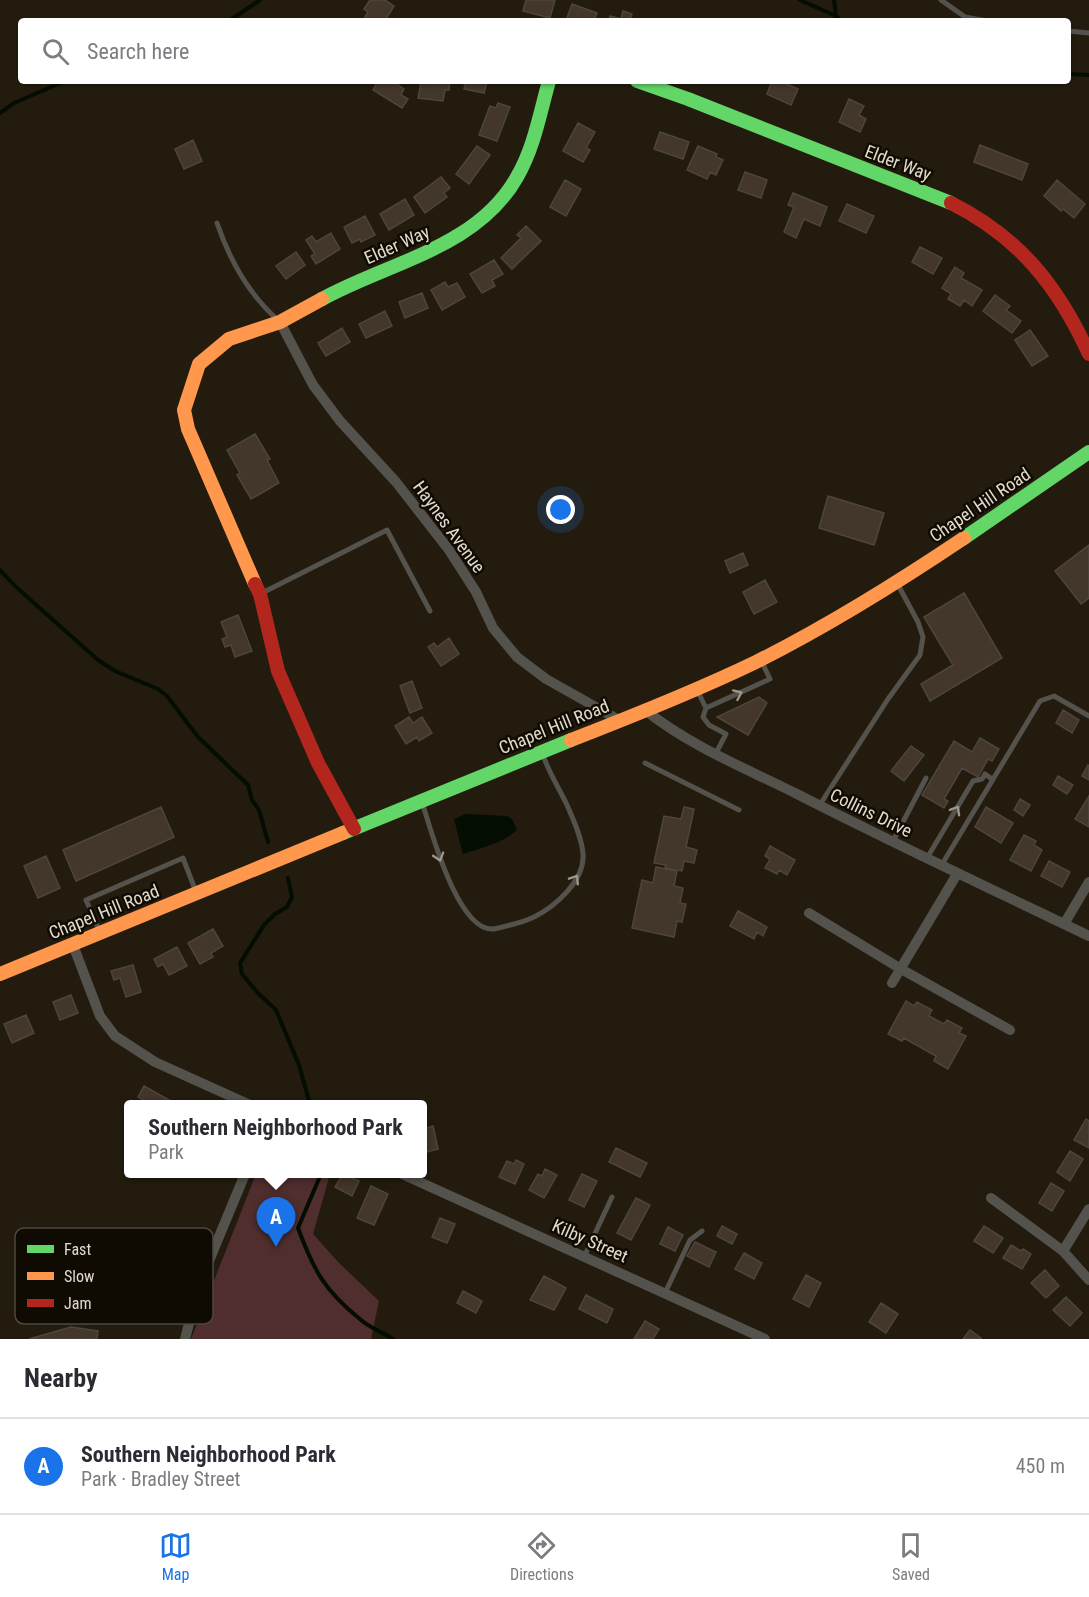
<!DOCTYPE html>
<html lang="en">
<head>
<meta charset="utf-8">
<style>
	:root { --surface:#fff; --page:#f7f7f7; --text:#2b2b33; --muted:#7c7c81; --line:#e1e1e2; --accent:#1a73e8 }
	body { margin:0; font-family:"Roboto Condensed",sans-serif; background:var(--page); color:var(--text) }
	.you { position:absolute; left:561px; top:510px; width:21px; height:21px; margin:-15px; border:4px solid #fff; border-radius:50%; background:#1a73e8; box-shadow:0 0 0 9px #1a73e833 }
	.badge { display:grid; place-items:center; width:39px; height:39px; border-radius:50%; background:var(--accent); color:#fff; font-size:20px; font-weight:700 }
	.pin { position:absolute; translate:-50% -50px; filter:drop-shadow(0 2px 3px #0008) }
	.pin::after { content:''; position:absolute; top:32px; width:21px; height:18px; background:inherit; clip-path:polygon(0 0,100% 0,50% 100%) }
	.popup { position:absolute; left:124px; top:1100px; width:303px; height:78px; box-sizing:border-box; display:grid; place-content:center; border-radius:6px; background:var(--surface); filter:drop-shadow(0 2px 4px #0005); font-size:20px; white-space:nowrap; color:var(--muted) }
	.popup b { font-size:22px; color:var(--text) }
	.popup::after { content:''; position:absolute; left:50%; top:100%; margin-left:-12px; border:12px solid transparent; border-top-color:var(--surface) }
	.list { margin:0; padding:0; list-style:none }
	h2 { display:flex; justify-content:space-between; align-items:center; height:78px; margin:0; padding:0 24px; font-size:26px }
	h2 small { font-size:20px; font-weight:400; color:var(--muted) }
	.list li { display:grid; grid-template-columns:39px 1fr auto; gap:18px; align-items:center; box-sizing:border-box; height:96px; padding:0 24px; border-top:2px solid var(--line) }
	.list b { display:block; font-size:22px; white-space:nowrap }
	.list p { margin:0; font-size:20px; white-space:nowrap; color:var(--muted) }
	.list em { font-size:20px; font-style:normal; color:var(--muted) }
	.icon { flex:none; width:33px; height:33px; fill:none; stroke:currentColor; stroke-width:2; stroke-linecap:round; stroke-linejoin:round }
	.map { position:relative; flex:none; width:1089px; height:1339px; overflow:hidden }
	.search { position:absolute; background:var(--surface); box-shadow:0 2px 4px #0004; left:18px; right:18px; top:18px; height:66px; display:flex; align-items:center; gap:15px; box-sizing:border-box; padding:0 21px; border-radius:6px; color:var(--muted); font-size:22px }
	.sheet { height:174px; background:var(--surface) }
	nav { display:flex; justify-content:space-around; align-items:center; box-sizing:border-box; height:84px; border-top:2px solid var(--line); background:var(--surface); font-size:16px; color:var(--muted) }
	nav a { display:grid; justify-items:center; gap:3px }
	nav .on { color:var(--accent) }
	.map>svg:first-child { display:block }
	.green { fill:#512e2e }
	.water { fill:#030d01 }
	.lines { fill:none; stroke-linecap:round; stroke-linejoin:round }
	.stream { stroke:#030d01; stroke-width:4 }
	.building { fill:#43362a; stroke:#4e453c; stroke-width:1.5 }
	.lane { stroke:#53524c; stroke-width:5 }
	.street { stroke:#53524c; stroke-width:10 }
	.fast { stroke:#63d668; stroke-width:14 }
	.slow { stroke:#ff974d; stroke-width:14 }
	.jam { stroke:#b3261e; stroke-width:14 }
	.oneway { stroke:#9a968c }
	.labels { text-anchor:middle; stroke-width:5; stroke-linejoin:round; paint-order:stroke }
	.street-label { font-size:18px; fill:#e2dacc; stroke:#0f0a02 }
	.key { fill:#0f0a02; stroke:#4e483f; stroke-width:1.5 }
	.key-label { font-size:16px; fill:#e2dacc }
</style>
</head>
<body>
<div class="map">
<svg width="1089" height="1339" viewBox="0 0 1089 1339">
	<rect width="100%" height="100%" fill="#231c0e"/>
	<!-- green -->
	<path class="green" d="M256,1174h74l-17,60 26,29 40,38 -8,38h-180z"/>
	<!-- water -->
	<path class="water" d="M466,814l41,2 5,3 5,11c-14,13 -36,18 -54,24l-9,-35z"/>
	<g class="lines">
		<!-- stream -->
		<path class="stream" d="M800,0l36,16 5,5
			M834,0l2,16
			M229,21l31,-21
			M1068,74l21,1
			M0,113l14,-10 51,-22
			M0,570l15,16 83,74 17,11 43,18 9,7 31,41 50,48 4,15 7,10 9,32
			M288,878l4,19 -5,10 -12,7 -11,11 -24,38 2,11 15,18 19,18 23,55 11,39
			M321,1174l-23,54c16,43 26,62 63,92 9,8 22,12 32,19"/>
	</g>
	<!-- building -->
	<path class="building" d="M370,0h15l9,6 -9,15h-14l-6,-4 3,-5 -4,-3z
		M526,0h29l-5,18 -27,-7z
		M572,4l25,9 -3,8h-28z
		M623,11l9,3 -2,6 2,1h-23l1,-5 11,3z
		M378,81h14l12,8 -3,6 7,4 -6,9 -29,-18z
		M437,81h13l-1,9h-4l-2,11 -25,-3 3,-16 16,2z
		M466,81h21l-3,12 -20,-4z
		M772,81h8l18,8 -7,16 -24,-11z
		M849,99l15,7 -5,9 7,4 -6,13 -21,-10z
		M498,103l12,4 -13,34 -18,-6 11,-29 6,2z
		M578,123l17,9 -9,16 4,2 -7,12 -20,-11z
		M660,132l29,10 -6,17 -29,-10z
		M193,140l9,21 -18,8 -9,-20z
		M980,145l48,19 -6,16 -48,-18z
		M477,146l13,9 -21,29 -13,-10z
		M698,146l19,8 -1,3 7,3 -7,15 -6,-3 -3,7 -20,-9z
		M745,172l22,8 -6,18 -23,-8z
		M441,177l9,11 -6,5 3,4 -22,16 -11,-16z
		M565,180l16,9 -15,27 -16,-9z
		M1057,180l28,24 -11,14 -11,-9 -2,2 -17,-15z
		M793,193l34,14 -7,19 -16,-7 -8,19 -12,-6 10,-25 -6,-2z
		M405,199l9,16 -25,15 -9,-16z
		M847,204l27,12 -8,17 -27,-12z
		M365,216l10,19 -14,7 -1,-3 -8,4 -8,-16z
		M526,226l15,15 -29,28 -11,-11 20,-20 -4,-3z
		M331,233l9,16 -24,15 -5,-8 4,-2 -9,-14 6,-4 4,6z
		M920,247l22,11 -9,16 -21,-12z
		M296,252l9,13 -19,14 -10,-13z
		M494,260l9,14 -11,6 3,6 -13,7 -12,-19z
		M955,267l9,6 -3,5 21,12 -10,16 -8,-6 -4,6 -12,-7 3,-5 -9,-6z
		M445,282l3,5 9,-4 8,14 -23,13 -11,-20z
		M422,293l6,15 -23,10 -6,-16z
		M995,295l15,11 -4,4 15,11 -9,12 -29,-22z
		M385,311l7,15 -26,12 -7,-14z
		M342,328l8,14 -24,14 -8,-13z
		M1030,330l18,26 -16,10 -17,-26z
		M255,434l15,25 -3,1 12,23 -28,16 -14,-24 3,-2 -13,-23z
		M828,496l56,17 -10,32 -55,-17z
		M1089,545v53l-8,6 -26,-33z
		M743,553l5,12 -18,8 -5,-12z
		M765,580l12,22 -23,12 -11,-22z
		M964,593l38,65 -72,43 -9,-17 32,-19 -29,-48z
		M238,615l14,36 -17,6 -4,-12 -6,2 -3,-8 5,-2 -6,-15z
		M449,638l10,16 -18,12 -13,-19 6,-4 3,4z
		M412,681l10,27 -12,5 -10,-27z
		M759,697l8,6 -19,32 -31,-18z
		M1063,710l16,10 -7,13 -16,-10z
		M409,717l4,6 9,-6 10,16 -13,8 -2,-4 -11,7 -11,-18z
		M980,738l19,11 -7,12 -4,-2 -10,18 -16,-9 -18,31 4,2 -4,7 -22,-13 32,-54 18,11z
		M911,746l13,9 -20,26 -13,-10z
		M1088,765l1,1v14l-7,-4z
		M1058,776l15,9 -6,9 -14,-9z
		M1089,796v31l-14,-8z
		M1020,799l10,6 -7,11 -9,-6z
		M161,807l13,30 -98,44 -13,-31z
		M684,807l10,2 -8,38 11,3 -3,13 -10,-2 -2,10 -17,-3 1,-3 -12,-2 10,-47 17,3z
		M986,807l27,16 -12,20 -26,-16z
		M1024,835l12,6 -2,4 8,5 -11,21 -21,-11z
		M770,846l25,14 -8,15 -8,-5 -2,4 -12,-6 5,-9 -5,-3z
		M46,856l14,32 -22,10 -14,-32z
		M1049,861l21,11 -8,15 -21,-11z
		M656,867l21,4 -3,15 9,2 -3,15 6,1 -4,18 -5,-1 -3,16 -42,-9 10,-48 11,3z
		M738,911l29,16 -4,9 -6,-4 -3,7 -24,-13z
		M213,929l10,17 -12,7 2,4 -13,7 -12,-21z
		M177,947l10,19 -18,9 -6,-11 -5,3 -4,-8z
		M133,965l8,27 -15,5 -6,-19 -6,2 -3,-9z
		M71,995l7,18 -18,7 -7,-18z
		M906,1001l8,5 3,-4 15,8 -3,6 15,8 3,-4 15,8 -3,5 7,3 -18,33 -14,-8 2,-5 -32,-18 -2,3 -14,-7z
		M26,1015l8,18 -22,10 -8,-19z
		M144,1086l25,14 -3,4h-15l-13,-7z
		M1086,1119l3,2v27l-15,-8z
		M433,1126l5,23 -15,4v-24z
		M616,1148l31,15 -7,14 -31,-15z
		M1070,1151l13,8 -13,22 -13,-9z
		M516,1160l8,4 -9,20 -16,-7 8,-16 7,3z
		M545,1169l12,6 -13,23 -15,-8 9,-16 4,2z
		M343,1174l16,7 -7,15 -17,-9z
		M582,1174l15,7 -13,26 -15,-7z
		M1051,1183l13,8 -12,20 -13,-8z
		M371,1186l17,8 -14,31 -17,-7z
		M636,1198l14,7 -19,35 -14,-7z
		M440,1218l15,6 -8,19 -15,-6z
		M722,1226l15,8 -5,10 -15,-8z
		M984,1226l19,12 -10,15 -19,-12z
		M668,1227l15,8 -8,16 -15,-7z
		M148,1238l21,1 -2,33 -20,-2z
		M695,1242l21,10 -7,15 -22,-11z
		M1011,1245l10,6 2,-2 8,5 -9,15 -19,-11z
		M744,1253l18,10 -8,16 -19,-10z
		M1045,1270l14,16 -13,12 -15,-15z
		M806,1275l15,8 -12,24 -16,-8z
		M544,1276l22,12 -12,22 -24,-10z
		M463,1291l19,10 -6,12 -19,-10z
		M586,1295l27,14 -6,14 -28,-14z
		M1066,1297l16,16 -12,13 -17,-16z
		M881,1303l17,11 -12,19 -17,-11z
		M645,1321l14,8 -6,10h-19z
		M71,1327l27,4 -1,8h-68z
		M970,1330l11,8 -1,1h-17z"/>
	<g class="lines">
		<!-- lane -->
		<path class="lane" d="M941,0l24,17 22,4
			M1068,31l21,2
			M217,223c13,38 32,72 62,98
			M262,593l125,-63 43,81
			M698,692l8,16 64,-29 -9,-19
			M706,708l-3,9 6,8 17,9 -10,19
			M645,763l94,47
			M422,802c9,28 36,131 72,127 13,-3 28,-6 40,-12 22,-11 51,-37 49,-63 -1,-16 -10,-35 -16,-49 -8,-17 -18,-32 -24,-50
			M819,806l69,-107 32,-44 3,-18 -5,-15 -21,-39
			M893,841l33,-63
			M927,858l46,-77 9,-2 3,-5 7,5
			M941,866l99,-165 14,-5 35,20
			M100,932l-14,-32 97,-42 13,34
			M584,1257l28,-60
			M665,1293l25,-53 12,-9"/>
		<!-- street -->
		<path class="street" d="M280,322l33,63 27,36 56,61 53,68 27,42 17,36 24,29 29,22 73,41
			M645,710c45,36 100,58 152,84 96,49 194,95 292,142
			M809,913l92,56 109,61
			M1064,924l25,-42
			M73,945l27,71 15,20 40,26 93,42
			M892,983l65,-109
			M402,1174l363,165
			M991,1198l72,53 26,29
			M1063,1251l26,-42
			M185,1339l14,-54 46,-111"/>
		<!-- fast -->
		<path class="fast" d="M637,81l51,18 263,104
			M322,299c67,-37 155,-51 195,-122 17,-29 23,-64 32,-96
			M964,538l125,-86
			M343,833l228,-93"/>
		<!-- slow -->
		<path class="slow" d="M255,584l-67,-155 -4,-19 15,-46 30,-25 51,-17 42,-23
			M571,740c62,-24 125,-49 185,-78 72,-36 141,-79 208,-124
			M0,974l343,-141"/>
		<!-- jam -->
		<path class="jam" d="M951,203c68,34 107,83 138,151
			M255,584l5,10 18,77 40,92 36,66"/>
	</g>
	<!-- one-way arrows -->
	<defs><path id="oneway-chevron" d="M-2-3.5L2.5 0L-2 3.5" fill="none" stroke-width="1.6" stroke-linecap="round" stroke-linejoin="round" transform="scale(1.5)"/></defs>
	<g class="oneway">
		<use href="#oneway-chevron" transform="translate(738 694) rotate(-24)"/>
		<use href="#oneway-chevron" transform="translate(956 810) rotate(-60)"/>
		<use href="#oneway-chevron" transform="translate(439 857) rotate(73)"/>
		<use href="#oneway-chevron" transform="translate(575 879) rotate(-57)"/>
	</g>
	<g class="labels">
		<!-- street labels -->
		<g class="street-label">
			<text transform="translate(898 163) rotate(21)" y="6">Elder Way</text>
			<text transform="translate(397 245) rotate(-24)" y="6">Elder Way</text>
			<text transform="translate(980 505) rotate(-34)" y="6">Chapel Hill Road</text>
			<text transform="translate(449 527) rotate(54)" y="6">Haynes Avenue</text>
			<text transform="translate(554 727) rotate(-22)" y="6">Chapel Hill Road</text>
			<text transform="translate(871 813) rotate(26)" y="6">Collins Drive</text>
			<text transform="translate(104 912) rotate(-22)" y="6">Chapel Hill Road</text>
			<text transform="translate(590 1241) rotate(24)" y="6">Kilby Street</text>
		</g>
	</g>
	<!-- legend -->
	<rect x="15" y="1228" width="198" height="96" rx="9" class="key"/>
	<rect x="27" y="1245" width="27" height="8" fill="#63d668"/>
	<rect x="27" y="1272" width="27" height="8" fill="#ff974d"/>
	<rect x="27" y="1299" width="27" height="8" fill="#b3261e"/>
	<g class="key-label">
		<text x="64" y="1255">Fast</text>
		<text x="64" y="1282">Slow</text>
		<text x="64" y="1309">Jam</text>
	</g>
</svg>
<div class="you"></div>
<div class="pin badge" style="left:276px;top:1247px">A</div>
<div class="popup"><b>Southern Neighborhood Park</b>Park</div>
<div class="search"><svg class="icon" aria-label="search" viewBox="0 0 24 24"><circle cx="10" cy="10" r="6"/><path d="M15 15l6 6"/></svg>Search here</div>
</div>
<section class="sheet">
<h2>Nearby<small></small></h2>
<ul class="list">
<li><span class="badge">A</span><div><b>Southern Neighborhood Park</b><p>Park · Bradley Street</p></div><em>450 m</em></li>
</ul>
</section>
<nav>
<a class="on"><svg class="icon" aria-label="map" viewBox="0 0 24 24"><path d="M3 6l6-2 6 2 6-2v14l-6 2-6-2-6 2zM9 4v14M15 6v14"/></svg>Map</a>
<a><svg class="icon" aria-label="directions" viewBox="0 0 24 24"><path d="M12 3l9 9-9 9-9-9zM9 14v-3h6M13 9l2 2-2 2"/></svg>Directions</a>
<a><svg class="icon" aria-label="saved" viewBox="0 0 24 24"><path d="M7 4h10v16l-5-4-5 4z"/></svg>Saved</a>
</nav>
</body>
</html>
